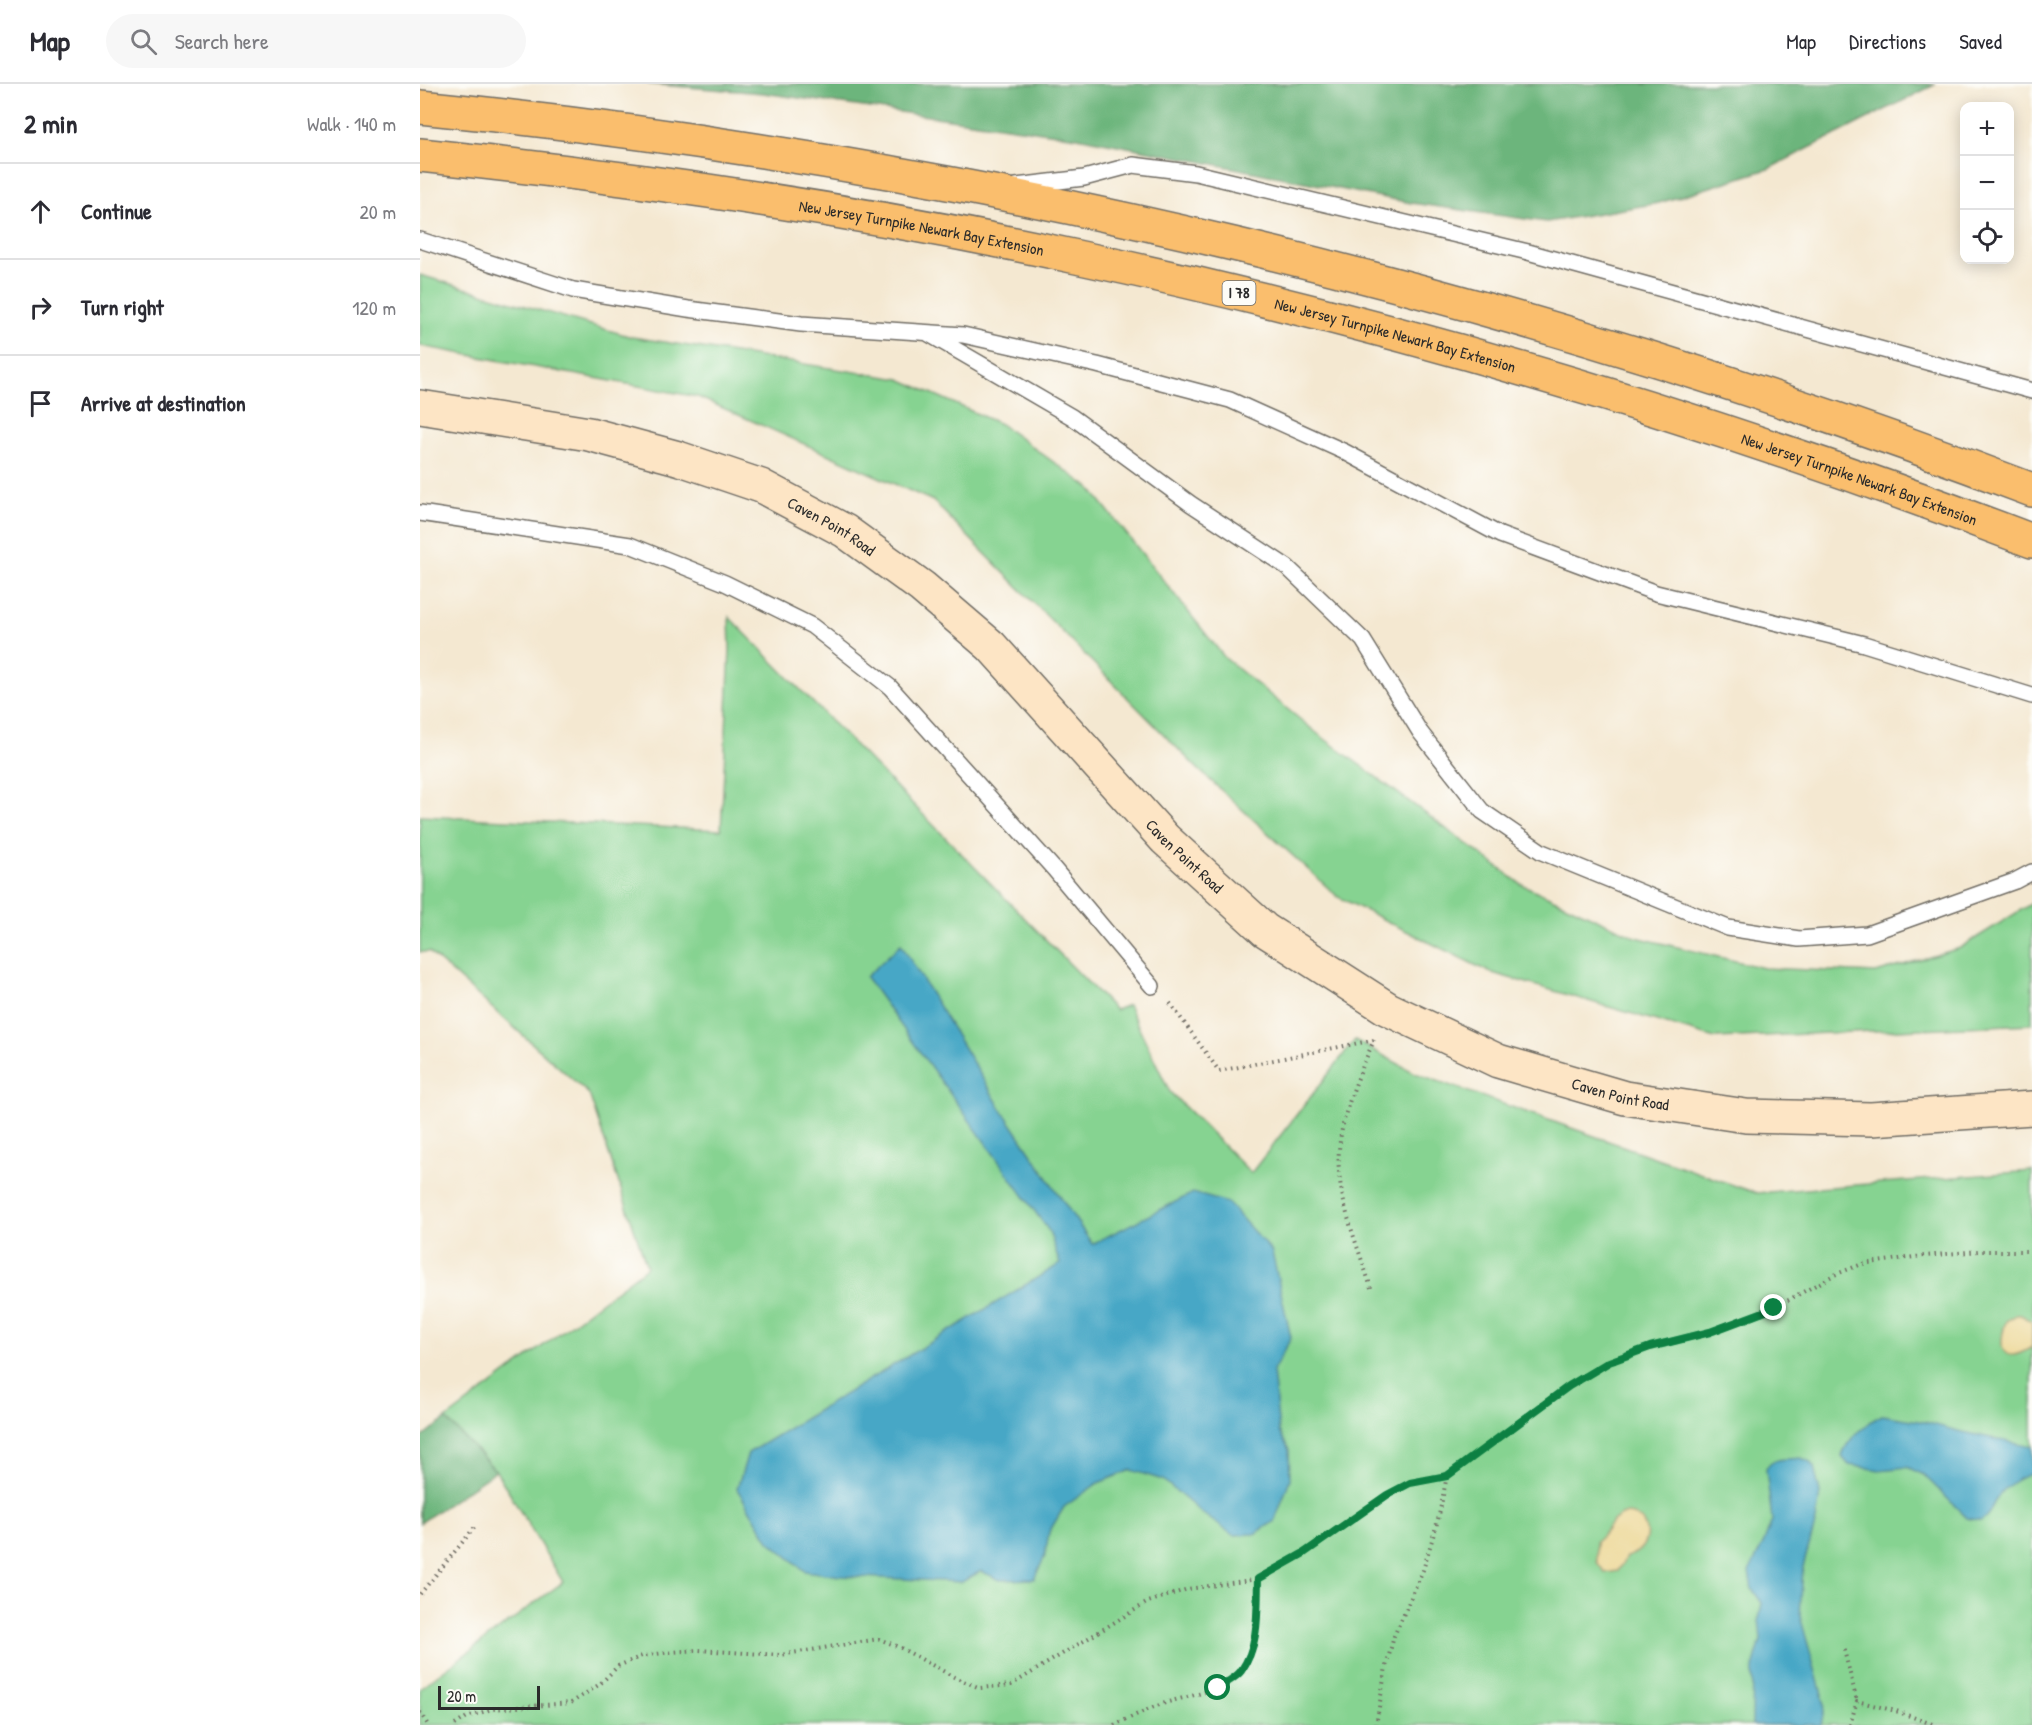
<!DOCTYPE html>
<html lang="en">
<head>
<meta charset="utf-8">
<style>
	:root { --surface:#fff; --page:#f7f7f7; --text:#2b2b33; --muted:#7c7c81; --line:#e1e1e2 }
	body { margin:0; font-family:"Patrick Hand",sans-serif; background:var(--page); color:var(--text) }
	.controls { position:absolute; right:18px; top:18px; display:grid; overflow:hidden; border-radius:12px; box-shadow:0 3px 15px #0003 }
	.controls button { width:54px; height:54px; display:grid; place-items:center; padding:0; border:0; border-bottom:2px solid var(--line); background:var(--surface); color:var(--text); font:30px sans-serif }
	.scale { position:absolute; left:18px; bottom:15px; width:102px; box-sizing:border-box; padding-left:6px; border:3px solid #2b2b2b; border-top:0; font-size:16px; line-height:21px; white-space:nowrap; color:#2b2b2b; -webkit-text-stroke:4px #fdfcf7; paint-order:stroke }
	.stop { position:absolute; width:18px; height:18px; margin:-14px; border:4px solid #0b8043; border-radius:50%; background:#fff }
	.stop.end { background:#0b8043; border-color:#fff; box-shadow:0 2px 6px #0008 }
	.list { margin:0; padding:0; list-style:none }
	h2 { display:flex; justify-content:space-between; align-items:center; height:78px; margin:0; padding:0 24px; font-size:26px }
	h2 small { font-size:20px; font-weight:400; color:var(--muted) }
	.list li { display:grid; grid-template-columns:39px 1fr auto; gap:18px; align-items:center; box-sizing:border-box; height:96px; padding:0 24px; border-top:2px solid var(--line) }
	.list b { display:block; font-size:22px; white-space:nowrap }
	.list em { font-size:20px; font-style:normal; color:var(--muted) }
	.icon { flex:none; width:33px; height:33px; fill:none; stroke:currentColor; stroke-width:2; stroke-linecap:round; stroke-linejoin:round }
	.map { position:relative; flex:none; width:1612px; height:1641px; overflow:hidden }
	header { display:flex; align-items:center; gap:36px; box-sizing:border-box; height:84px; padding:0 30px; background:var(--surface); border-bottom:2px solid var(--line) }
	header strong { font-size:28px }
	nav { display:flex; gap:33px; margin-inline-start:auto; font-size:21px }
	.search { width:420px; height:54px; background:var(--page); display:flex; align-items:center; gap:15px; box-sizing:border-box; padding:0 21px; border-radius:33px; color:var(--muted); font-size:22px }
	main { display:flex }
	aside { flex:1; background:var(--surface) }
	.map>svg:first-child { display:block }
	.green { fill:#86d391; stroke:#587f5e; stroke-width:1.5 }
	.forest { fill:#6cb57b; stroke:#4c7053; stroke-width:1.5 }
	.sand { fill:#eeda9e; stroke:#8c8264; stroke-width:1.5 }
	.water { fill:#46a7c6; stroke:#386978; stroke-width:1.5 }
	.lines { fill:none; stroke-linecap:round; stroke-linejoin:round }
	.lane-casing { stroke:#716d65; stroke-width:18 }
	.secondary-casing { stroke:#716d65; stroke-width:36 }
	.highway-casing { stroke:#716d65; stroke-width:36 }
	.path { stroke:#716d65; stroke-width:4; stroke-dasharray:1.5 4.5; stroke-linecap:butt }
	.lane { stroke:#fff; stroke-width:15 }
	.secondary { stroke:#fde5c5; stroke-width:33 }
	.highway { stroke:#fabe6d; stroke-width:33 }
	.route { stroke:#0b8043; stroke-width:8 }
	.labels { text-anchor:middle; stroke-width:5; stroke-linejoin:round; paint-order:stroke }
	.shield { fill:#fdfcf7; stroke:#6a6a68; stroke-width:1.5 }
	.shield-label { font-size:15px; font-weight:bold; fill:#2b2b2b }
	.street-label { font-size:16px; fill:#2b2b2b; stroke:#fdfcf7 }
</style>
</head>
<body>
<header>
<strong>Map</strong>
<div class="search"><svg class="icon" aria-label="search" viewBox="0 0 24 24"><circle cx="10" cy="10" r="6"/><path d="M15 15l6 6"/></svg>Search here</div>
<nav><a>Map</a><a>Directions</a><a>Saved</a></nav>
</header>
<main>
<aside>
<h2>2 min<small>Walk · 140 m</small></h2>
<ul class="list">
<li><svg class="icon" aria-label="ahead" viewBox="0 0 24 24"><path d="M12 20V5M6 11l6-6 6 6"/></svg><div><b>Continue</b></div><em>20 m</em></li>
<li><svg class="icon" aria-label="right" viewBox="0 0 24 24"><path d="M7 20v-9h11M14 6l5 5-5 5"/></svg><div><b>Turn right</b></div><em>120 m</em></li>
<li><svg class="icon" aria-label="arrive" viewBox="0 0 24 24"><path d="M6 21V4h12l-3 4 3 4H6"/></svg><div><b>Arrive at destination</b></div></li>
</ul>
</aside>
<div class="map">
<svg width="1612" height="1641" viewBox="0 0 1612 1641">
	<rect width="100%" height="100%" fill="#fdfcf7"/>
	<filter id="ink" filterUnits="userSpaceOnUse"><feTurbulence type="fractalNoise" baseFrequency=".0167" numOctaves="2"/><feDisplacementMap in="SourceGraphic" scale="12" xChannelSelector="R" yChannelSelector="G"/><feConvolveMatrix kernelMatrix="1 2 1 2 8 2 1 2 1" color-interpolation-filters="sRGB"/></filter>
	<filter id="wash" filterUnits="userSpaceOnUse"><feTurbulence type="fractalNoise" baseFrequency=".008" numOctaves="4" result="noise"/><feDisplacementMap in="SourceGraphic" scale="24" xChannelSelector="R" yChannelSelector="G"/><feGaussianBlur stdDeviation="1.35" result="paint"/><feColorMatrix in="noise" values="0 0 0 0 0 0 0 0 0 0 0 0 0 0 0 0 0 1.4 0 .05"/><feComposite in="paint" operator="in"/></filter>
	<g filter="url(#wash)">
		<rect width="100%" height="100%" fill="#f4e8d1"/>
		<!-- green -->
		<path class="green" d="M0,191l212,62 268,42 100,45 90,64 135,170 93,76 203,150 115,53 128,31 112,5 84,-25 72,-45v121l-317,14 -226,-66 -151,-75 -141,-129 -264,-267 -235,-104 -278,-51z
			M309,533l386,393 13,-5 42,87 81,81 104,-133 60,33 341,120 276,-22v554h-1612v-37l143,-106 -67,-111 -50,-52 201,-152 -58,-173 -160,-142h-9v-136l301,14 9,-180z"/>
		<!-- forest -->
		<path class="forest" d="M228,0h1288l-168,85 -109,34 -112,19 -136,-19 -334,-66 -314,-44z
			M26,1335l50,52 -76,52v-84z"/>
		<!-- sand -->
		<path class="sand" d="M1596,1231h5l11,7v25c-30,19 -35,2 -26,-26z
			M1204,1430c27,-1 32,35 2,43l-8,14 -13,2 -8,-11 -1,-21c14,-10 10,-19 28,-27z"/>
		<!-- water -->
		<path class="water" d="M481,860l99,163 92,137 101,-51 35,10 44,49 19,86 -18,33 6,60 10,19 1,29 -15,42 -20,13 -22,1 -30,-21 -40,-34 -32,-10 -33,13 -34,24 -15,25 -4,24 -11,23 -34,1 -19,-9 -19,11 -122,-6 -35,-5 -36,-30 -32,-52 11,-36 312,-189 -11,-33 -183,-254z
			M1462,1331l43,7 29,8 78,17v27c-14,3 -27,13 -35,24 -7,10 -5,15 -16,23l-14,-3 -43,-43 -17,-8 -27,3 -31,-5 -7,-8c3,-17 25,-34 40,-42z
			M1381,1374l8,3 5,6 6,26 -4,28 -13,46 -3,49 25,89 -4,20h-69l1,-57 8,-28 -2,-21 3,-16 -10,-14 -3,-17 15,-30 8,-22 -6,-51c8,-13 21,-9 35,-11z"/>
	</g>
	<g filter="url(#ink)">
		<g class="lines">
			<!-- lane casing -->
			<g class="lane-casing">
				<path id="lane" d="M596,102l68,-8 49,-13 63,8 332,79 504,139
					M0,156l153,50 115,19 113,15 162,11 134,30 133,35 115,52 155,83 156,58 208,51 168,52
					M509,250l143,83 119,87 96,63 76,73 57,92 62,79 60,41 186,76 71,11 68,-5 148,-53 17,-9
					M0,429l210,32 95,38 87,43 78,61 164,182 98,117"/>
			</g>
			<!-- secondary casing -->
			<g class="secondary-casing">
				<g id="secondary">
					<path id="s1" d="M0,323l169,27 89,24 83,28 84,45 77,56 69,59 174,193 100,91 123,79 110,52 127,37 121,18 125,3 161,-11"/>
				</g>
			</g>
			<!-- highway casing -->
			<g class="highway-casing">
				<g id="highway">
					<path d="M0,23c551,55 1095,186 1612,383"/>
					<path id="s2" d="M0,71c219,23 437,55 652,101 327,69 647,165 960,285"/>
				</g>
			</g>
			<!-- path -->
			<path class="path" d="M750,919l49,68 155,-31
				M951,1204c-13,-42 -36,-94 -32,-138 3,-38 20,-75 35,-110
				M0,1510l55,-67
				M1424,1566l13,51
				M0,1628l8,13
				M35,1641l12,-8 25,-8 79,-6 29,-19 18,-18 24,-10 29,-4 27,-2 82,5 99,-16 20,8 55,30 26,11 31,-3 137,-83 40,-13 70,-10
				M694,1641c16,-7 33,-16 51,-22 32,-10 74,-13 87,-51 7,-23 5,-50 6,-73l46,-26 83,-58 23,-12 37,-7 122,-90 40,-23 19,-9 82,-22 64,-24 60,-33 28,-11 52,-7 65,-6h53
				M956,1641l10,-58 8,-31 29,-66 15,-50 9,-44
				M1430,1641l7,-24 39,10 39,14"/>
			<!-- lane -->
			<use href="#lane" class="lane"/>
			<!-- secondary -->
			<use href="#secondary" class="secondary"/>
			<!-- highway -->
			<use href="#highway" class="highway"/>
		</g>
	</g>
	<g class="lines" filter="url(#ink)">
		<!-- route -->
		<path class="route" d="M798,1604c7,-5 18,-10 23,-17 19,-26 16,-62 17,-92l46,-26 83,-58 23,-12 37,-7 122,-90 40,-24 41,-15 60,-15 64,-24"/>
	</g>
	<g class="labels">
		<!-- shield labels -->
		<rect class="shield" x="802.5" y="197" width="33" height="24" rx="4.5"/>
		<g class="shield-label">
			<text x="819" y="214">I 78</text>
		</g>
		<!-- street labels -->
		<g class="street-label">
			<text dy="6" stroke="none"><textPath href="#s2" startOffset="507">New Jersey Turnpike Newark Bay Extension</textPath></text>
			<text dy="6" stroke="none"><textPath href="#s2" startOffset="993">New Jersey Turnpike Newark Bay Extension</textPath></text>
			<text dy="6" stroke="none"><textPath href="#s2" startOffset="1479">New Jersey Turnpike Newark Bay Extension</textPath></text>
			<text dy="6" stroke="none"><textPath href="#s1" startOffset="432">Caven Point Road</textPath></text>
			<text dy="6" stroke="none"><textPath href="#s1" startOffset="918">Caven Point Road</textPath></text>
			<text dy="6" stroke="none"><textPath href="#s1" startOffset="1422">Caven Point Road</textPath></text>
		</g>
	</g>
</svg>
<div class="controls">
<button>+</button>
<button>−</button>
<button><svg class="icon" aria-label="locate" viewBox="0 0 24 24"><circle cx="12" cy="12" r="6"/><path d="M12 2v4M12 18v4M2 12h4M18 12h4"/></svg></button>
</div>
<div class="scale">20 m</div>
<div class="stop" style="left:798px;top:1604px"></div>
<div class="stop end" style="left:1354px;top:1224px"></div>
</div>
</main>
</body>
</html>
